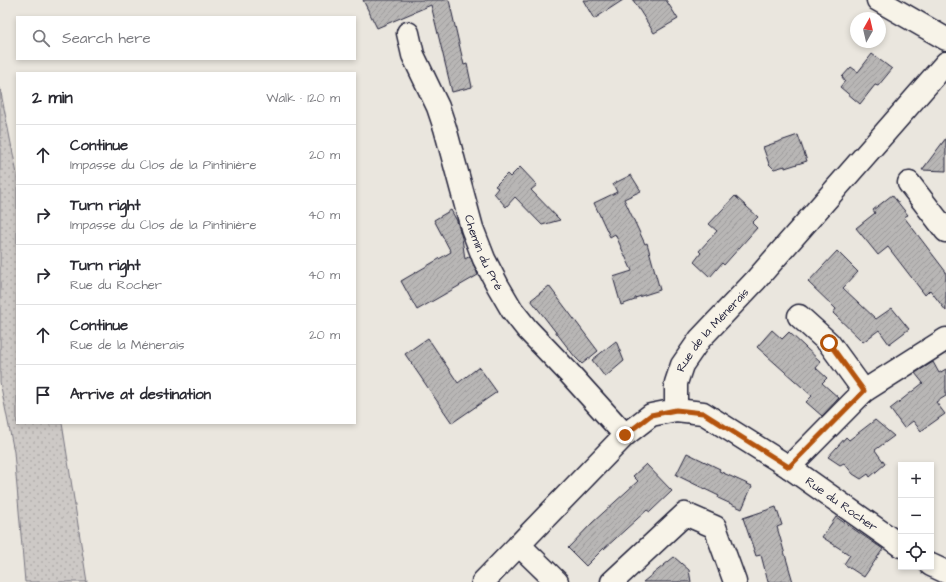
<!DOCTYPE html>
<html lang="en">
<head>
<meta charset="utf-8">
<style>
	:root { --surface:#fff; --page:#f2f2f3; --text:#2b2b33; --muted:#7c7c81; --line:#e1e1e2 }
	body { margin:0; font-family:"Architects Daughter",sans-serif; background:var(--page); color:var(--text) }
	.controls { position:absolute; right:12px; bottom:12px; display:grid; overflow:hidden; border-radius:0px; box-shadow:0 2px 6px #0003 }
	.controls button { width:36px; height:36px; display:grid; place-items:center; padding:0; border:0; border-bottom:1px solid var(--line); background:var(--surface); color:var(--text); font:20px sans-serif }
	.compass { position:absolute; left:850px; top:12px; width:36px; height:36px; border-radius:50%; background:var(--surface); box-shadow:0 2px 6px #0003; rotate:8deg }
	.stop { position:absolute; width:12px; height:12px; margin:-9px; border:3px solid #b45309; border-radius:50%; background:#fff }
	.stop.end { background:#b45309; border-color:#fff; box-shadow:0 1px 4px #0008 }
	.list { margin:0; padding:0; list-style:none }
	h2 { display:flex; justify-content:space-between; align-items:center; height:52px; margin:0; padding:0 16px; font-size:17px }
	h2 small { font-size:13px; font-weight:400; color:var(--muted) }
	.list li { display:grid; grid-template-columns:26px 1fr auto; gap:12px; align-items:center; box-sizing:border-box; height:60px; padding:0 16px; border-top:1px solid var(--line) }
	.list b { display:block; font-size:15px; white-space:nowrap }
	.list p { margin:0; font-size:13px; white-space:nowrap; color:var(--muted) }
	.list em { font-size:13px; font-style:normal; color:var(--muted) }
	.icon { flex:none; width:22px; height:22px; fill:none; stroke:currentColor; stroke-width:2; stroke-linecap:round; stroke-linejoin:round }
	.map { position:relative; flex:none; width:946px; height:582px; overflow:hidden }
	.search { position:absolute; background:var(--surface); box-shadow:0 2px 6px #0003; left:16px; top:16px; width:340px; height:44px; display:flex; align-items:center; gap:10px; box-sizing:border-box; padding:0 14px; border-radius:0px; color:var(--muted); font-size:15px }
	.panel { position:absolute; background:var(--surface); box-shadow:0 2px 6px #0003; left:16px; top:72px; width:340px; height:352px; border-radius:0px }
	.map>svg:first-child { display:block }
	.grass { fill:url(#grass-dots); stroke:#787680 }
	.building { fill:url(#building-hatch); stroke:#22223b }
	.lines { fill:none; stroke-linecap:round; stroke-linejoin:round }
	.minor-casing { stroke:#22223b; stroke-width:25 }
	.minor { stroke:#f7f3e8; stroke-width:22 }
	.route { stroke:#b45309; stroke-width:5 }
	.labels { text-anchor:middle; stroke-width:3.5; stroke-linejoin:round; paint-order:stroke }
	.street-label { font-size:12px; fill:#22223b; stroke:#f7f3e8 }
</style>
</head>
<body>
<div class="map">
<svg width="946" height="582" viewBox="0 0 946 582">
	<defs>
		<pattern id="grass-dots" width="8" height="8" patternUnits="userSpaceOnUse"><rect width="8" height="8" fill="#cdc9c6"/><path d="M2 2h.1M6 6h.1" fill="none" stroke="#b0acab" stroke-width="1.8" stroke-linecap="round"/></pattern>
		<pattern id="building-hatch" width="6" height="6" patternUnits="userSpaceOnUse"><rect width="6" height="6" fill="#b8b6b5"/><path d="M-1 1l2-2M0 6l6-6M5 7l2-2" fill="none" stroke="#9e9c9d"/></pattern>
	</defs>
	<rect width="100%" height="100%" fill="#eae6de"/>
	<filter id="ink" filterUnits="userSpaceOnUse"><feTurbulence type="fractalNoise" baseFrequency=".025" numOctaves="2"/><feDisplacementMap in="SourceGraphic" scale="8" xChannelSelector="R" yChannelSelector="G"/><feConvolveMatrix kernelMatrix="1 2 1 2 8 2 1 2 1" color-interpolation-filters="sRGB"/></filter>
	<g filter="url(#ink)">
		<!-- grass -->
		<path class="grass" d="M0,88l17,86v249h45l25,159h-62l-11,-130 -14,-70z"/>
		<!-- building -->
		<path class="building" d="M363,0h86l15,65 3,-1 5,23 -20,5 -21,-87 -54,23z
			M583,0h40l-29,19z
			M633,0h33l12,19 -24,14z
			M872,54l20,15 -14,17 -3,-1 -15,19 -20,-17 5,-6 -3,-4 9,-10 7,5z
			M798,135l9,26 -22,7v-2l-11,3 -5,-5 -6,-17z
			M946,138v33l-24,-1z
			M520,167l17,18 -6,5 29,30 -18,5 -27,-28 -9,10 -12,-14 4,-5 -3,-2 12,-12 3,3z
			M631,175l10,16 -17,8 21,45 2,-1 13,47 -25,8v2l-14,5 -8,-28 19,-6 -17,-37 -5,3 -16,-34 23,-11 -4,-8z
			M892,195l16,20 -4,2 42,55v39l-16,-21 -5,5 -37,-48 -10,8 -22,-27 19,-15 -2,-3z
			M735,196l23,21 -6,6 5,5 -33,37 -2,-2 -12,14 -16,-15 7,-9 -2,-2 18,-20 -8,-7z
			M451,210l6,11 5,17 3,21 5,-3 8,19 -61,35 -16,-29 50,-29 -17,-32z
			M837,251l21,21 -15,16 33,31 16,-11 17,21 -20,15 -10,-14 -16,12 -30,-29 3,-4 -28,-27z
			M549,286l49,65 -16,13 -7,-7 -44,-57z
			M772,330l10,9 7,-7 32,30 -5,6 11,10 -5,5 17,15 -17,18 -16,-14 6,-6 -55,-49z
			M428,338l30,45 21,-16 18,25 -45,31 -47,-69z
			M616,341l8,20 -19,16 -13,-17z
			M933,362l6,11 7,-4v27l-10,6 9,12 -24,17 -8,-10 -9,7 -14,-19 33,-26 -8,-10z
			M875,420l19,16 -19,14 10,14 -15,13 -2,-3 -7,5 -8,-5 -9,-11 -4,2 -12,-8 18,-20 3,3z
			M687,453l33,16 -1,2 33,15 -10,23 -24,-11 1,-2 -43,-21z
			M646,464l26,27 -22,21 -3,-2 -43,39v-1l-18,18 -18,-18 24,-25 46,-42 -5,-5z
			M776,507l6,18 -5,2 16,55h-25l-7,-27 -5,1 -13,-38z
			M836,517l47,32 -19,28 -20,-13 6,-9 -28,-18z
			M674,557l15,13 2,12h-48z"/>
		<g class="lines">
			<!-- minor casing -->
			<g class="minor-casing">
				<g id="minor">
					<path d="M878,0l68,39"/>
					<path id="s1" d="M408,33l5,22 25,52 7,21 27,100 12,31 14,27 14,24 15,19 42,44 56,62"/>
					<path d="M909,183l37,48"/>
					<path d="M799,316l30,27 35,48"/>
					<path id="s2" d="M676,410l27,3 86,54 112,79"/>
					<path d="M789,467l75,-76 82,-52"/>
					<path d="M519,545l38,37"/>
					<path d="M931,565l15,7"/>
					<path id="s3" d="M483,582l142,-147 26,-20 25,-5v-27l6,-18 18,-26 55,-58 191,-218"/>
					<path d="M612,582l73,-68 30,13 20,55"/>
				</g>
			</g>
			<!-- minor -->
			<use href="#minor" class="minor"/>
		</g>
	</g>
	<g class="lines" filter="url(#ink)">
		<!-- route -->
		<path class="route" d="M625,435l26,-20 25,-5 27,3 86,54 75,-76 -35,-48"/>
	</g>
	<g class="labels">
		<!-- street labels -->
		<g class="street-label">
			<text dy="4" stroke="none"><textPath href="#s1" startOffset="233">Chemin du Pré</textPath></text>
			<text dy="4" stroke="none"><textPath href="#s3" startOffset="355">Rue de la Ménerais</textPath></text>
			<text dy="4" stroke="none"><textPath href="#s2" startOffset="193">Rue du Rocher</textPath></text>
		</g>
	</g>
</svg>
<div class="controls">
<button>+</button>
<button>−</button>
<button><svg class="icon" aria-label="locate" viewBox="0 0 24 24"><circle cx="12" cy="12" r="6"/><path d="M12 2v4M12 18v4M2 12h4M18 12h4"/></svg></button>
</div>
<svg class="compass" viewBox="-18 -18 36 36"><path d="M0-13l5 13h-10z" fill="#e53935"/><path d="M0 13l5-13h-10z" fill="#7c7c81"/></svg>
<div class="stop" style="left:829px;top:343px"></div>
<div class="stop end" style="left:625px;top:435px"></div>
<div class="search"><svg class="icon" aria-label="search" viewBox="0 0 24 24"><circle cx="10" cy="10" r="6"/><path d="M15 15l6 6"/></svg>Search here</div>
<section class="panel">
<h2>2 min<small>Walk · 120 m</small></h2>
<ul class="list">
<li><svg class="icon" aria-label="ahead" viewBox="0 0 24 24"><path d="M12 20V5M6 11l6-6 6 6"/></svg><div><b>Continue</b><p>Impasse du Clos de la Pintinière</p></div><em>20 m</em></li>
<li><svg class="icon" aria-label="right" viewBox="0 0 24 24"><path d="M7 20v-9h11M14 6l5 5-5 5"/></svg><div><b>Turn right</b><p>Impasse du Clos de la Pintinière</p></div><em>40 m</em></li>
<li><svg class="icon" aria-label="right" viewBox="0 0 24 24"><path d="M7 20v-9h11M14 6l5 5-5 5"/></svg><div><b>Turn right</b><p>Rue du Rocher</p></div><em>40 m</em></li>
<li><svg class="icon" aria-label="ahead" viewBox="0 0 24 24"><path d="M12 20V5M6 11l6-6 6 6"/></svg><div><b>Continue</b><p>Rue de la Ménerais</p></div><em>20 m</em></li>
<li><svg class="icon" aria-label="arrive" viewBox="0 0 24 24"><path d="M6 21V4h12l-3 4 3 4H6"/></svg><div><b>Arrive at destination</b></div></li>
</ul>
</section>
</div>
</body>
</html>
